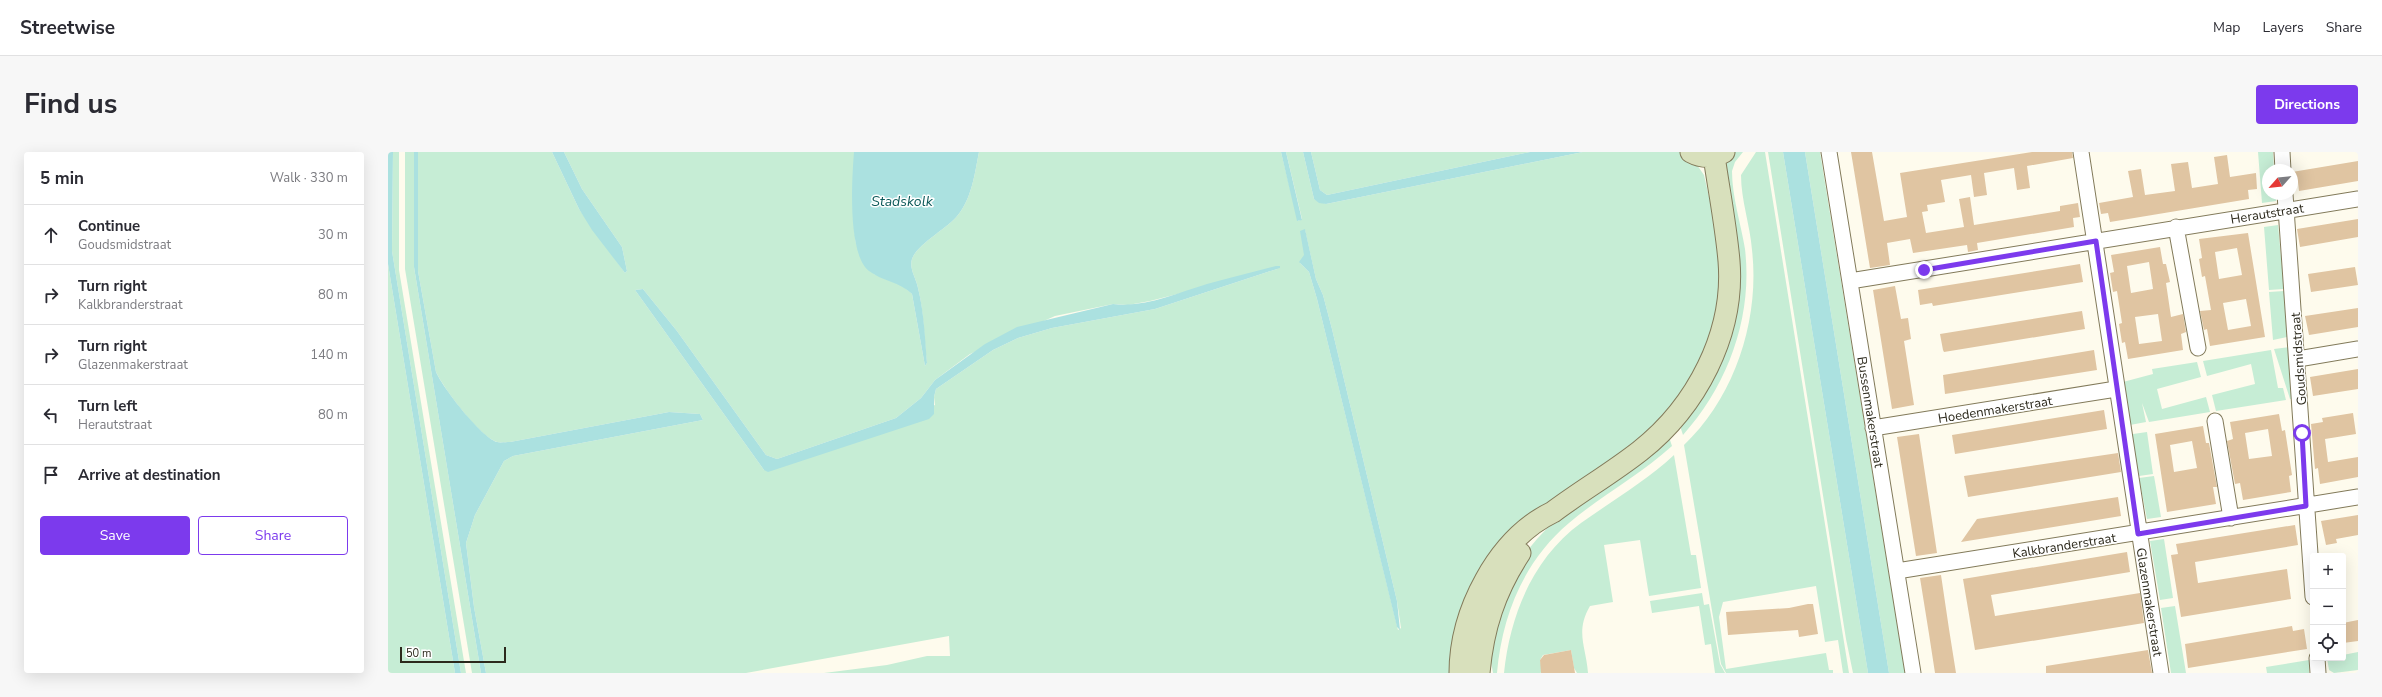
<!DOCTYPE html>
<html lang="en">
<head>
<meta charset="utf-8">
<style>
	:root { --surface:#fff; --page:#f7f7f7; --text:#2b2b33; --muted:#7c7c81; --line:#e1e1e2; --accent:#7c3aed }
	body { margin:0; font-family:"Nunito Sans",sans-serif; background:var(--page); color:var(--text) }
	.controls { position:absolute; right:12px; bottom:12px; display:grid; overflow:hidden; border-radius:4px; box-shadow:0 4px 16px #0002 }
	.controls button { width:36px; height:36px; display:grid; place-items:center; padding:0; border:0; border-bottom:1px solid var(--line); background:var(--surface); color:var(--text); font:20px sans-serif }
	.compass { position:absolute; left:1874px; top:12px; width:36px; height:36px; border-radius:50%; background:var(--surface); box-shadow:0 4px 16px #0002; rotate:243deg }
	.scale { position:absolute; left:12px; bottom:10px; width:106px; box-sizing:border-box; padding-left:4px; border:2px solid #2c291c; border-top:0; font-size:11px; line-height:14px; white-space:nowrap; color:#2c291c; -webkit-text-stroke:3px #fff; paint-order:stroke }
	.stop { position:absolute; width:12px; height:12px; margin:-9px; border:3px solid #7c3aed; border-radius:50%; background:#fff }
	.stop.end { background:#7c3aed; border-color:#fff; box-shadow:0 1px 4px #0008 }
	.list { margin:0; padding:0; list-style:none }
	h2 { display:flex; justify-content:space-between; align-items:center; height:52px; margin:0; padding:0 16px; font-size:17px }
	h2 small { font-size:13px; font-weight:400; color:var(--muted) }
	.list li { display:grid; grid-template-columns:26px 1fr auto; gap:12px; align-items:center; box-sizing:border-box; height:60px; padding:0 16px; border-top:1px solid var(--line) }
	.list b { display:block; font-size:15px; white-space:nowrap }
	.list p { margin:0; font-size:13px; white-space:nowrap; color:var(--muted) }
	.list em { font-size:13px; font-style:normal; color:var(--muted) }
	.actions { display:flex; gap:8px; padding:12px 16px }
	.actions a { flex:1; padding:9px 0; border:1px solid var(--accent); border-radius:4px; text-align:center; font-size:14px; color:var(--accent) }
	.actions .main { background:var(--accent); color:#fff }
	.icon { flex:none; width:22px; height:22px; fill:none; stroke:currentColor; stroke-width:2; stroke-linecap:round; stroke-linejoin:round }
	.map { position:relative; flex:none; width:1970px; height:521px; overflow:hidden; border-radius:4px }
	header { display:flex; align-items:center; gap:24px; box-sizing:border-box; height:56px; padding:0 20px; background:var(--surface); border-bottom:1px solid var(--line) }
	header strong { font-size:19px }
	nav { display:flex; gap:22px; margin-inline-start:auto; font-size:14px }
	.intro { display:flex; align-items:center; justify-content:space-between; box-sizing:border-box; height:96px; padding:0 24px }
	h1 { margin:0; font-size:28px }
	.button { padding:10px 18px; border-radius:4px; background:var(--accent); color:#fff; font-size:14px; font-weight:700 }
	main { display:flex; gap:24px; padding:0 24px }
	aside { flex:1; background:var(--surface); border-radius:4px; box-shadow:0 4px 16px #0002 }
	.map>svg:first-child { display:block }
	.green { fill:#c6edd5; fill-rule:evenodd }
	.water { fill:#abe1e0 }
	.building { fill:#e0c5a2; fill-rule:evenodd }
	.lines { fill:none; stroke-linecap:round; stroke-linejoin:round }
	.street-casing { stroke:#827a5a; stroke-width:17 }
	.secondary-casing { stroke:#827a5a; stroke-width:23 }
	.street { stroke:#fff; stroke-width:15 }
	.secondary { stroke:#d8e0bc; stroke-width:21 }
	.route { stroke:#7c3aed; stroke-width:5 }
	.labels { text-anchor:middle; stroke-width:3; stroke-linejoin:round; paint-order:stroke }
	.street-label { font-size:13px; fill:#2c291c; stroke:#fff }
	.water-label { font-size:14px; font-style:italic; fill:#0b5959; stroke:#fff }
</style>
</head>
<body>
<header>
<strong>Streetwise</strong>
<nav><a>Map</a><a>Layers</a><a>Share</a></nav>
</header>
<div class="intro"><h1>Find us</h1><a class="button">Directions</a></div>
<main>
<aside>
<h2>5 min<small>Walk · 330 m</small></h2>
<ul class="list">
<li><svg class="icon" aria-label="ahead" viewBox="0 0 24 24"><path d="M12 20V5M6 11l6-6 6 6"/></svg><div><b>Continue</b><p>Goudsmidstraat</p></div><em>30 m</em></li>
<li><svg class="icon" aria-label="right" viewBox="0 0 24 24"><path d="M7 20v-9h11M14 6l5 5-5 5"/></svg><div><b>Turn right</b><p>Kalkbranderstraat</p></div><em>80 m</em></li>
<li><svg class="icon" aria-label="right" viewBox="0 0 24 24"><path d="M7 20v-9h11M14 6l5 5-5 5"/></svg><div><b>Turn right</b><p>Glazenmakerstraat</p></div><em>140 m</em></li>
<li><svg class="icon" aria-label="left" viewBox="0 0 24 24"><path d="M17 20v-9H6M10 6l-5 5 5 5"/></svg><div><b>Turn left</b><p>Herautstraat</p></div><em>80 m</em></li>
<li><svg class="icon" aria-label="arrive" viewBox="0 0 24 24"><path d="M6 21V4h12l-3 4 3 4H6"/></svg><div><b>Arrive at destination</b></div></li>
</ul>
<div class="actions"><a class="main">Save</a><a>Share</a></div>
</aside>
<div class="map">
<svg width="1970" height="521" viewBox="0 0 1970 521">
	<rect width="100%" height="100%" fill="#fefbed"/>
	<!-- green -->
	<path class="green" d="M5,0h6v118l67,403h-5l-69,-422z
		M17,0h9v115l67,406h-9l-67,-404z
		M30,0h134l27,57 46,64 2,-2 -5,-24 -40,-58 -18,-37h290v74l2,18 18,30 29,12 9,8 13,72 2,-3c-3,-25 -3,-51 -9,-75 -2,-10 -9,-19 -6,-29 5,-15 35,-30 46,-44 14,-17 17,-43 21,-63h302l17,69 4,-2 -16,-67h17l11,47 12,5 257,-52h99l15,13 7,10 14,61 3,28 -3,40 -9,42 -18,36 -24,33 -32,28 -103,75 -78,155h-630l63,-8 40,-9h23l-1,-20 -203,37h-260l-12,-66 -8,-64 9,-28 29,-54 9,-5 190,-36 -3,-6 -31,-2 -159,30c-4,0 -9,1 -13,0 -17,-5 -53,-53 -61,-70l-18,-101zM917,78l11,49 7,16 9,34 65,272 4,27 -3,2 -81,-331 -8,-27 -9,-9 4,-7zM892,116l-125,41 -103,19 -34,10 -25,12 -57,39 -2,8 1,8 -171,65 -129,-180 8,-1 34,42 89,124 11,4 119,-41 25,-20 14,-18 35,-26 85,-38 58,-12 15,1 22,-4z
		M923,0h219l-203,43 -7,-5z
		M1342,0h13l-8,10 -3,9c0,26 9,53 13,78 8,68 -17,136 -62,186l-2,-6 1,-7 36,-60 6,-196z
		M1368,0h9l84,521h-6l-5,-33 -13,2 -9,-56 -93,16 -4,15 7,52 100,-16 3,17h4v3h-107l-5,-9 -37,-219c51,-48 76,-126 68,-195 -2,-25 -11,-50 -11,-75z
		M1380,0h15l85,521h-15l-7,-34z
		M1417,0h15l85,521h-16z
		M1870,0h15l1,18h-6v24h8v7l-14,2z
		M1890,73l6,64 -15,1 -5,-63z
		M0,112l67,409h-67z
		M1896,139l3,46 -14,3 -4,-48z
		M1901,195l4,52h-3l-16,-50z
		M1883,198l7,38h5l3,12 -70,11 -4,-16 43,-11 -4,-20 -44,12 -4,-15z
		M1809,210l4,15 -44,12 5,20 44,-12 4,15 -61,10 -7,-19 4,19 -16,3 -7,-43 30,-8 -1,-5z
		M1759,280l6,42 -14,2 -7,-38 1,-4z
		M1281,285l3,9c-32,29 -70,49 -103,77 -45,38 -67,92 -72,150h-4l-2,-11 -7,1 2,-17 41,-95 10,-12 16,-17z
		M1286,303l17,100h5l5,33 -52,8 -9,-56 -36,5 9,57 -23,4c-15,26 -4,40 -2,67h-11l-3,-5 -3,-18 -28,5 -3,5 3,12 -3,1h-36c6,-58 29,-115 77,-150 31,-22 65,-42 93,-68z
		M1766,324l7,41 -14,2 -8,-41z
		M1776,387l9,59 -13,2 -10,-59z
		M1314,441l2,12 5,-1 11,60 5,9h-10l-4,-29 -6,1 -6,-39 -47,7 -2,-12z
		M1787,454l11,67h-15l-10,-65z
		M1970,500v18l-24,3 -5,-3 -2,-12h16v-3z
		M1921,508v13h-42l-1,-6z"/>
	<!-- water -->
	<path class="water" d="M0,0h5l-1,99 69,422h-6l-67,-409z
		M26,0h4v119l18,101c7,16 45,65 61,70 3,1 9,0 13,0l159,-30 31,2 3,6 -190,36 -9,5 -29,54 -9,28 8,64 12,66h-5l-67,-406z
		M164,0h12l18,37 40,58 5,24 -2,2 -33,-43 -13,-21z
		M466,0h125c-4,20 -7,46 -21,63 -11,14 -41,29 -46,44 -3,10 4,19 6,29 6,24 7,50 9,75l-2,3 -13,-72c-12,-12 -30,-13 -43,-23 -22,-17 -17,-93 -15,-119z
		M893,0h5l16,68 -5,1z
		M915,0h8l9,38 7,5 203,-43h53l-257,52 -7,-1 -5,-4z
		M1395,0h22l84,521h-21z
		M917,77l11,50 7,16 9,34 65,272 3,29 -3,-3 -80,-328 -8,-27 -10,-10 5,-7 -4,-24z
		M888,114h4v2l-125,41 -103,19 -34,10 -25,12 -57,39 -2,8v17l-5,5 -161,53 -4,-2 -129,-180 8,-1 34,42 89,124 11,4 119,-41 25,-20 14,-18 50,-36 32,-17 96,-23c32,4 64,-11 94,-20 22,-6 46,-12 69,-18z"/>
	<!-- building -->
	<path class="building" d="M1463,0h21l12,69 23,-4 -7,-44 132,-21h40l1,6 -46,8 3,22 -13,2 -3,-22 -30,5 3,22 -13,2 -3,-22 -30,5 4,22 -18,3 1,6 -6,1 4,21 38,-6 -5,-28 11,-2 4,28 86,-14v-5l18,-3 2,14 -7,1 1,9 -97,16 1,7 -10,2 -1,-7 -54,8 -3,-14 -23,4 3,22 -20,3z
		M1839,3l3,22 26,-4 1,16 -9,1 1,9 -139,23 -2,-9 -7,1 -2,-11 34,-6 -5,-26 13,-2 4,26 30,-4 -4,-27 17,-2 4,26 26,-4 -4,-27z
		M1970,9v20l-59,10 -1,-9 -6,1v-11z
		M1970,67v18l-58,10 -3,-18z
		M1860,81l17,104 -55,9 -3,-17 -3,1 -4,-19 11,-1 -6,-34 -3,1 -3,-18 3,-1 -3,-19zM1849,96l5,27 -23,4 -4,-27zM1858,147l5,27 -23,4 -5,-27z
		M1772,95l3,17h3l4,18 -4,1 5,34 12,-3 3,18 -5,2 2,16 -55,9 -3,-17 -3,1 -3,-19 3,-1 -5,-32 -4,1 -3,-19 4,-1 -3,-17zM1761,110l4,27 -22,4 -4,-27zM1770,162l4,27 -23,3 -4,-27z
		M1692,112l3,18 -150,24 -1,-3 -12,2 -2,-15z
		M1967,115l3,18 -47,7 -3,-18z
		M1507,134l6,33 7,-1 3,21 -7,2 10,64 -22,4 -19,-119z
		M1970,156v19l-49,8 -4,-19z
		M1694,159l3,18 -141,23 -1,-2 -3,-16z
		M1706,198l3,20 -152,24 -2,-19z
		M1970,217v20l-45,7 -3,-19z
		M1716,258l3,19 -152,25 -3,-19z
		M1965,261l3,21 -31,5 3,23 30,-5v20l-38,7 -2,-16 -3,1 -4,-45 12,-2 -1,-4z
		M1891,262l3,17 3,-1 7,45 -3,1 2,16 -48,8 -3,-17 -5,1 -8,-43 6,-2 -3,-17zM1880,277l4,27 -23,3 -4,-26z
		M1815,274l3,17h3l8,44h-4l3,17 -49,8 -12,-78zM1804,289l5,27 -23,4 -4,-27z
		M1531,282l18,119 -21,3 -19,-119z
		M1730,301l3,19 -153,25 -4,-21z
		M1730,345l3,19 -160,26 16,-23z
		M1970,363v20l-22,4 1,4 -11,2 -5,-24z
		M1907,373l3,20 -103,17 3,21 89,-14 4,30 -110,18 -10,-62 7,-1 -2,-10z
		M1739,400l3,20 -139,23 4,21 145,-23 4,30 -169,27 -12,-71z
		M1553,423l8,54 7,44h-21l-6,-39 -9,-56z
		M1420,452h5l5,30 -19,3 -1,-7 -70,5 -2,-23 63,-4z
		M1970,468v21l-15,2v-20z
		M1904,474l1,5 11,-2 3,20 -119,19 -3,-24z
		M1183,498l4,23h-34l-1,-13 4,-5z
		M1760,498l4,23h-106v-7z"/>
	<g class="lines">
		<!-- street casing -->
		<g class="street-casing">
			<path id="street" d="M1441,0l84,521
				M1693,0l80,521
				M1894,0l1,18
				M1897,42l28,403
				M1788,75l22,121
				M1462,129l508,-82
				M1910,207l60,-10
				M1827,269l16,97
				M1485,276l243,-39
				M1509,419l461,-74
				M1929,506l1,15"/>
		</g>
		<!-- secondary casing -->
		<g class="secondary-casing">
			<path id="secondary" d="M1303,0c11,6 23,6 33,0
				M1072,521c0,-61 37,-134 93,-161 28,-21 59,-39 87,-61 56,-44 95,-117 89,-190 -3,-35 -10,-70 -15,-105
				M1091,521c4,-45 16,-82 41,-120"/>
		</g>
		<!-- street -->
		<use href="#street" class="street"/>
		<!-- secondary -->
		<use href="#secondary" class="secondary"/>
	</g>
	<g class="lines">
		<!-- route -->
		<path class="route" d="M1536,118l172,-29 42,293 168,-28 -4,-73"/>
	</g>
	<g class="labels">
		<!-- street labels -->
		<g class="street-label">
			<text transform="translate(1879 61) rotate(-9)" y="5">Herautstraat</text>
			<text transform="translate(1910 207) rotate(-94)" y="5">Goudsmidstraat</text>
			<text transform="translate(1607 257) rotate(-9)" y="5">Hoedenmakerstraat</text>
			<text transform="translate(1483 260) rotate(81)" y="5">Bussenmakerstraat</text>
			<text transform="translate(1676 393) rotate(-9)" y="5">Kalkbranderstraat</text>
			<text transform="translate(1762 450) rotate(81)" y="5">Glazenmakerstraat</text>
		</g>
		<!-- water labels -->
		<g class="water-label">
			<text x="514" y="54">Stadskolk</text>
		</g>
	</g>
</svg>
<div class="controls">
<button>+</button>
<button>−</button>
<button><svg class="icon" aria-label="locate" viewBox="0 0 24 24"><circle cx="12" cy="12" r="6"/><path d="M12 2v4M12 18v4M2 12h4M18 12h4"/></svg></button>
</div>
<svg class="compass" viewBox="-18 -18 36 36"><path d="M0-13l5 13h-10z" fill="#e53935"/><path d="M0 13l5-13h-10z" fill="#7c7c81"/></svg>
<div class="scale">50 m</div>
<div class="stop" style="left:1914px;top:281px"></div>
<div class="stop end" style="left:1536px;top:118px"></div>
</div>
</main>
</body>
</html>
